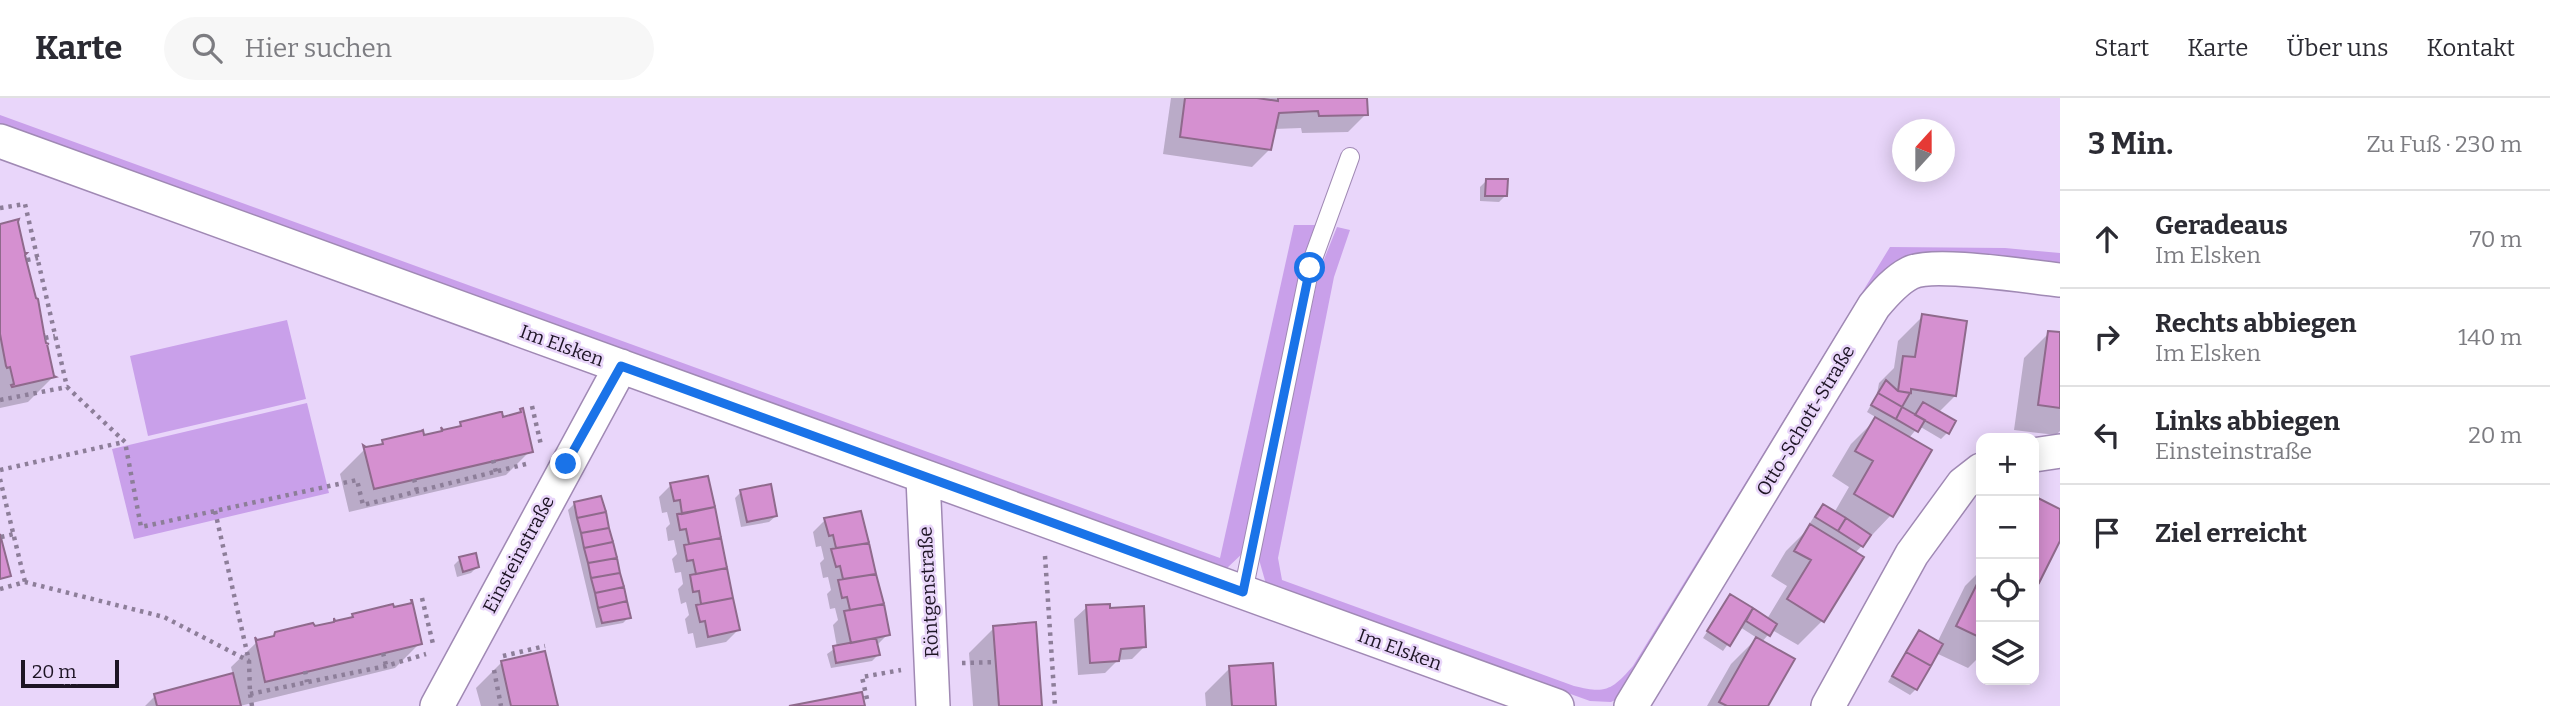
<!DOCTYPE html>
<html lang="de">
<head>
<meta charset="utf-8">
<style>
	:root { --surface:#fff; --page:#f7f7f7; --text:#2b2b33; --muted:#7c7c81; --line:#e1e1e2 }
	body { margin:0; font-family:Bitter,serif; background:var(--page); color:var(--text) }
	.controls { position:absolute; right:21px; bottom:21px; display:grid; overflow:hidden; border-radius:14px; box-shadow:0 4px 18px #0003 }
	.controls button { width:63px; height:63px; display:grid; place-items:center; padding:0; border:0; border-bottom:2px solid var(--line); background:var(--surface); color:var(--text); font:35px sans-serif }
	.compass { position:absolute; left:1892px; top:21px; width:63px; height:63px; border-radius:50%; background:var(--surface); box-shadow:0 4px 18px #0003; rotate:21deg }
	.scale { position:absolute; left:21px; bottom:18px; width:98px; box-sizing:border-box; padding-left:7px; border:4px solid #1d1424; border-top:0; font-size:19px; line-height:24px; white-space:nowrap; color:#1d1424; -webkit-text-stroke:5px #e9d6fa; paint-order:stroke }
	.stop { position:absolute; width:21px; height:21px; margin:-16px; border:5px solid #1a73e8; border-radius:50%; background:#fff }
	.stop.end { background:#1a73e8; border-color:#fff; box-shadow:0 2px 7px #0008 }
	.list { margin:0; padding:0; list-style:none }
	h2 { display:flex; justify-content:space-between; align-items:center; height:91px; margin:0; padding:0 28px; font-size:30px }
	h2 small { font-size:23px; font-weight:400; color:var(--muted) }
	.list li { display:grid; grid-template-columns:46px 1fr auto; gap:21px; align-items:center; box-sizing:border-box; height:98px; padding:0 28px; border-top:2px solid var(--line) }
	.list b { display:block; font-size:26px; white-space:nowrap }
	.list p { margin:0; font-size:23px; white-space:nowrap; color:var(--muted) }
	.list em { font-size:23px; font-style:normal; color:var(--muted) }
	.icon { flex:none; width:38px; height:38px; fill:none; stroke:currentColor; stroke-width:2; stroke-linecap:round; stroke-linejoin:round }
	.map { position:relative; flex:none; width:2060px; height:608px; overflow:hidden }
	header { display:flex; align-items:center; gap:42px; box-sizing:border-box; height:98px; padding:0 35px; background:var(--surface); border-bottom:2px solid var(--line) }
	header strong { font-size:33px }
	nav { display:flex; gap:38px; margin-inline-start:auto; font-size:24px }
	.search { width:490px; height:63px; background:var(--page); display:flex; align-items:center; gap:18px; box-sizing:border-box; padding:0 24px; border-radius:38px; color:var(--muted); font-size:26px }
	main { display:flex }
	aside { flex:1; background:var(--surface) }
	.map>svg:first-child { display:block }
	.green { fill:#c9a0ea }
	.shadow { fill:#0003 }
	.building { fill:#d590d0; stroke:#8f6a8c; stroke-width:2 }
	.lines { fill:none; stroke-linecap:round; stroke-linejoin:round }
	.service-casing { stroke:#a089b4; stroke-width:20 }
	.minor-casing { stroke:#a089b4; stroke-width:36 }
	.path { stroke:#8d7e99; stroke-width:4.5; stroke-dasharray:3.5 5; stroke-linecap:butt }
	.service { stroke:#fff; stroke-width:18 }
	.minor { stroke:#fff; stroke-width:33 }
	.route { stroke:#1a73e8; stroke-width:9 }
	.labels { text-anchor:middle; stroke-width:5; stroke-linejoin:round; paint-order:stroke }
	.street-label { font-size:19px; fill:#1d1424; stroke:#e9d6fa }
</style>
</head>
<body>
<header>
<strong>Karte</strong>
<div class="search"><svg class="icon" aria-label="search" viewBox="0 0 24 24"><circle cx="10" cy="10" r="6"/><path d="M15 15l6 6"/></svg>Hier suchen</div>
<nav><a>Start</a><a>Karte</a><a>Über uns</a><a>Kontakt</a></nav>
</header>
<main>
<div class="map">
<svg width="2060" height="608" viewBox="0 0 2060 608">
	<rect width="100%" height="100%" fill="#e9d6fa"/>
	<!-- green -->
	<path class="green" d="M0,17l1220,443 74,-333h24l-74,327 -18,17 -1226,-444z
		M1337,129l13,3 -16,47 -56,281 4,22 292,106c32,8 38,4 59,-20l257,-419 115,1 55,5v14l-136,-10 -302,440 -11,5 -21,-1 -324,-117 -8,-28 61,-284z
		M287,222l19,79 -158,37 -18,-80z
		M307,305l22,90 -195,46 -22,-90z"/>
	<!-- shadow -->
	<path class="shadow" d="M1171,0h74l19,3v-3h101l1,16 -18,18 -46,1 -1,-5 -27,1 -4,20 -18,18 -89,-13z
		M1486,83l20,14 -7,7 -19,-1v-14z
		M0,127l53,152 -25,25 -28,6z
		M1923,218l32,80 -17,17 9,20 -6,6 -22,-13 -10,12 -18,77 -36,38 -32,67 -25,25 -26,-15 -10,12 4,64h-59l24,-42 26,-26 -17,-11 -17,24 -20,-13 27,-42 37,23 20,-33 -16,-10 15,-25 26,-26 -2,-2 7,-11 6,-6 11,7 15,-26 -17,-11 19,-32 26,-26 -10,-6 10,-18 2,-11 15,-15 4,-27z
		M2049,235l11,1v97l-4,4 -42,-5 10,-72z
		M461,327l70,25 -25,25 -157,37 -9,-38 25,-25 92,-20z
		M707,380l31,152 -12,12 -30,6 -3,-15 -5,1 -3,-15 4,-4 -3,-13 -5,2 -3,-15 5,-5 -2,-12 -6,1 -3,-14 5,-5 -3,-14 -6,1 -2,-13 4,-4 -3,-12 -5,1 -3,-16 12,-12z
		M741,394l35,24 -7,6 -28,5 -6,-29z
		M2034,400l26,13v26l-26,49z
		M574,406l55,113 -6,6 -27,5 -28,-118z
		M860,415l28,121 -12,12 2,9 -6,6 -41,7 -4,-14 10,-7 -4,-22 5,-5 -3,-12 -5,1 -3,-15 4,-4 -3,-13 -5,1 -3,-15 4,-4 -3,-13 -5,1 -3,-15 12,-12z
		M460,461l17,8 -6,6 -14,4 -3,-12z
		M1981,472v85l-13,13 -32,-15 -20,36 -6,6 -22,-13 25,-43 6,-7 18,11 28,-57z
		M1087,509l22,3 35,37 -12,12 -14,1 -13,13 -27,2 -4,-56z
		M353,518l67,27 -25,25 -155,38h-95l10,-10 78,-21 -2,-8 26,-25 93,-22z
		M994,530l47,78h-68l-4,-53z
		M501,565l55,43h-75l-5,-18z
		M1230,570l44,38h-68l-1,-13z"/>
	<!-- building -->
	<path class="building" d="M1185,0h72l21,3v-3h89l1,17 -49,1 -1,-5 -39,2 -8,37 -91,-13z
		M1486,81h22l-1,17h-22z
		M19,121l-1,3 7,31h2l-2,2 11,43 2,1 6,34 2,10 3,1h-2l7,32 2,1 -44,10 -1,-2 3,-1 -4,-17 -3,1 -1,-2 -6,-32v-110z
		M1922,216l45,7 -11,75 -45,-7v4l-13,-2 5,-35 12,1z
		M2048,233l12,1v76l-22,-3z
		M1886,282l12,11 12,2 -8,14 -24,-14z
		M1878,295l24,14 -6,12 -25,-14z
		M1923,304l33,19 -7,13 -34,-19z
		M1902,309l23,13 -7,12 -22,-13z
		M523,310l10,44 -159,37 -11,-44 3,2 17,-3 -1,-4 39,-9 2,-1 1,5 18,-4 -1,-4 2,3 18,-4 -1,-4 40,-10h2l1,5 18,-5 -1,-3z
		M1875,319l57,33 -39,67 -39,-23 19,-33 -18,-10z
		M708,378l7,31 -33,7 -2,-14 -6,1 -4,-18z
		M771,386l6,32 -30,6 -7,-32z
		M601,398l5,16 -29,6 -3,-16z
		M2034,398l26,13v32l-21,42 -5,-3z
		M1823,406l23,14 -8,13 -23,-14z
		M715,409l6,31 -32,6 -3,-15 -6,1 -3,-16z
		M861,413l8,32 -33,5 -3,-13 -4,1 -5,-18z
		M606,414l3,16 -28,5 -4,-15z
		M1846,420l25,17 -8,12 -25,-16z
		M1810,426l54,33 -40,65 -37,-23 24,-39 -17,-9z
		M609,430l4,14 -29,6 -3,-15z
		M0,436l11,42 -11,3z
		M721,440l6,30 -31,6 -3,-14 -6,1 -3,-16z
		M613,444l4,16 -29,5 -4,-15z
		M869,445l7,31 -33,5 -3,-13 -4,1 -5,-18z
		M476,455l3,14 -16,5 -4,-15z
		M617,460l3,15 -29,5 -3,-15z
		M727,470l6,30 -32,6 -2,-13 -6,1 -3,-17z
		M620,475l4,14 -29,6 -4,-15z
		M876,476l8,30 -34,6 -3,-13 -5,1 -4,-18z
		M1981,478v62l-25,-12z
		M624,489l3,14 -29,7 -3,-15z
		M1730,496l23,14 -23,38 -23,-15z
		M733,500l7,32 -32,7 -3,-16 -5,1 -4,-17z
		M411,502h1l10,44 -157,38 -10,-45 2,3 17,-4 1,-4 38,-9 2,3 19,-4v-4l1,3 18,-4 -1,-3 41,-10 1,3 18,-4z
		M627,503l4,17 -29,5 -4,-15z
		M884,506l6,31 -39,8 -7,-32z
		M1110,506v4l34,-2 2,41 -25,2 -2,12 -29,2 -4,-58z
		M1753,510l24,16 -7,12 -24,-15z
		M1036,524l6,84h-43l-6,-80z
		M1919,532l24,14 -12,22 -25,-14z
		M1756,539l39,22 -27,47h-41l-8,-4z
		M876,540l4,17 -44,8 -3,-17z
		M545,553l13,55h-47l-10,-45z
		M1906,554l25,14 -14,24 -25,-14z
		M1273,565l3,43h-44l-3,-40z
		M233,575l8,33h-84l-3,-12z
		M862,594l3,14h-76z"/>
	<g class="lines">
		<!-- service casing -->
		<g class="service-casing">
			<path id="service" d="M1243,494l67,-325 40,-110"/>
		</g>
		<!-- minor casing -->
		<g class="minor-casing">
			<path id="minor" d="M0,43l1557,565
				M2034,357l26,-4
				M923,380l10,228
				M437,608l184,-340
				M1631,608l243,-400c10,-12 22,-26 36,-33 23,-12 119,4 150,7
				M1828,608l84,-152 51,-70 18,-14"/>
		</g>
		<!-- path -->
		<path class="path" d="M0,110l25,-4 42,183
			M27,162l11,-2
			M45,240l10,-2
			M0,302l67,-13 58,55 16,85 216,-47 6,25 167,-42
			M532,308l9,39
			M493,362l3,12
			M0,372l124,-28
			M0,381l25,103
			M414,381l3,12
			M215,413l34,150 1,33 2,12
			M1,439l13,-3
			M1045,458l10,150
			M0,491l25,-7 139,35 85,44
			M422,500l11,46
			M383,555l3,12
			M503,558l42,-10
			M962,565l34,-1
			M494,572l7,36
			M305,573l2,11
			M250,596l136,-28 40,-12
			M867,601l-5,-22 39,-7"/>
		<!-- service -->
		<use href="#service" class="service"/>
		<!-- minor -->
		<use href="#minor" class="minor"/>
	</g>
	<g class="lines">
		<!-- route -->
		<path class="route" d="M566,366l55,-98 622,226 67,-324"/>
	</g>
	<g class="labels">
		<!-- street labels -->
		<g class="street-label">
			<text transform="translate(562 247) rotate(20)" y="7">Im Elsken</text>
			<text transform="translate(1805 322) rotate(-59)" y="7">Otto-Schott-Straße</text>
			<text transform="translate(518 456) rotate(-62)" y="7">Einsteinstraße</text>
			<text transform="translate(928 494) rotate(-93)" y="7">Röntgenstraße</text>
			<text transform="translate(1400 551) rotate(20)" y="7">Im Elsken</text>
		</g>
	</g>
</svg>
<div class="controls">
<button>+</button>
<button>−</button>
<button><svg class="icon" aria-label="locate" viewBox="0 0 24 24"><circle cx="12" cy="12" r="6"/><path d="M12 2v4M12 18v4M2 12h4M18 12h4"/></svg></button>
<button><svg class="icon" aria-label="layers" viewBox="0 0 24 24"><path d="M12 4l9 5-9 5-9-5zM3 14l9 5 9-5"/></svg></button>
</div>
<svg class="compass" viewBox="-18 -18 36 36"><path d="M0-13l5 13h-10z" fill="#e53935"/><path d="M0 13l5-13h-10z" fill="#7c7c81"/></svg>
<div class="scale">20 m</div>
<div class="stop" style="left:1310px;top:170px"></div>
<div class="stop end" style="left:566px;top:366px"></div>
</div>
<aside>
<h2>3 Min.<small>Zu Fuß · 230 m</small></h2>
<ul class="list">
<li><svg class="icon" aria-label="ahead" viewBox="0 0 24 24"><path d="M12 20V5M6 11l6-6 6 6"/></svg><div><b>Geradeaus</b><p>Im Elsken</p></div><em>70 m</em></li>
<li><svg class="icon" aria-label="right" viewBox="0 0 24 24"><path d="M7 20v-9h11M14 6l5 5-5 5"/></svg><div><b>Rechts abbiegen</b><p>Im Elsken</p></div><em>140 m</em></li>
<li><svg class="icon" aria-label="left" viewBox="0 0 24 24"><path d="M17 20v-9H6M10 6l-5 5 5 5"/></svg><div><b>Links abbiegen</b><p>Einsteinstraße</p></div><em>20 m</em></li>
<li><svg class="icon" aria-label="arrive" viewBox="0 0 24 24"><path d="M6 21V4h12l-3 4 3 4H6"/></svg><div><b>Ziel erreicht</b></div></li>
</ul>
</aside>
</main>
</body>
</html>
